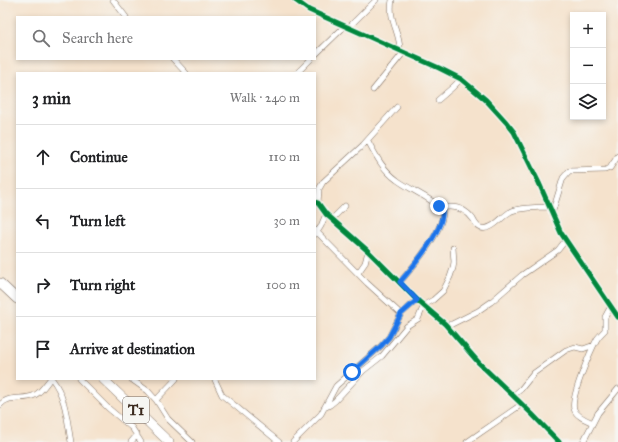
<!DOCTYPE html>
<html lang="en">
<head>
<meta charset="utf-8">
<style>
	:root { --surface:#fff; --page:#f6f6f6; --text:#202124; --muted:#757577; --line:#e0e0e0 }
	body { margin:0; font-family:"IM FELL Great Primer",serif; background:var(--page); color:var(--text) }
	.controls { position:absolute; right:12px; top:12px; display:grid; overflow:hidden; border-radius:0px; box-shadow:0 2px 6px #0003 }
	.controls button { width:36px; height:36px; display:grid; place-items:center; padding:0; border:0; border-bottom:1px solid var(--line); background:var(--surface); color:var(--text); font:20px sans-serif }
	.stop { position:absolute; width:12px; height:12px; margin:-9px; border:3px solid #1a73e8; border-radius:50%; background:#fff }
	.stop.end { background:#1a73e8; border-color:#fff; box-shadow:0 1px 4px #0008 }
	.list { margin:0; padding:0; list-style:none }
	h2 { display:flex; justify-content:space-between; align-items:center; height:52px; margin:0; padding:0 16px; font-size:17px }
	h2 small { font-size:13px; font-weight:400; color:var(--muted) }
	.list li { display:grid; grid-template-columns:26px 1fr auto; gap:12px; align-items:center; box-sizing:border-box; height:64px; padding:0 16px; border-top:1px solid var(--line) }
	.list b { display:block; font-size:15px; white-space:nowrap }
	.list em { font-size:13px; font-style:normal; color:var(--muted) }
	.icon { flex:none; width:22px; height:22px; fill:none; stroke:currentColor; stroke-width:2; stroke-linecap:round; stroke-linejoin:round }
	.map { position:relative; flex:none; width:618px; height:442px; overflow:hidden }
	.search { position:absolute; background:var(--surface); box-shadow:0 2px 6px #0003; left:16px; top:16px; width:300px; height:44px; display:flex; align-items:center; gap:10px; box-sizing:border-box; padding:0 14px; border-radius:0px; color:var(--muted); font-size:15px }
	.panel { position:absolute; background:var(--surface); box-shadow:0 2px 6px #0003; left:16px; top:72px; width:300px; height:308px; border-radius:0px }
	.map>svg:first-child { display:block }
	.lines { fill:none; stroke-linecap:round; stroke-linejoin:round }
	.street-casing { stroke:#7c6a5b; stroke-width:6 }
	.highway-casing { stroke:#7c6a5b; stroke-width:10 }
	.street { stroke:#fff; stroke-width:5 }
	.highway { stroke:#fff; stroke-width:9 }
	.cycleway-casing { stroke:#f6f6f2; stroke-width:8 }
	.cycleway { stroke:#00873e; stroke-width:5 }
	.route { stroke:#1a73e8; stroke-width:5 }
	.labels { text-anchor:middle; stroke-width:3.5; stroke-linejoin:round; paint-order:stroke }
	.shield { fill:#f6f6f2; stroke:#73675e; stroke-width:1 }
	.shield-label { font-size:15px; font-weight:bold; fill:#3b2a1e }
</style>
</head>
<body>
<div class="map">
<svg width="618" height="442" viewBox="0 0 618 442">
	<rect width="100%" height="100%" fill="#f6f6f2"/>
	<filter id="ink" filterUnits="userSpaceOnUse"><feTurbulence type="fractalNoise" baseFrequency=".025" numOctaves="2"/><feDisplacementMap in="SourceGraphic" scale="8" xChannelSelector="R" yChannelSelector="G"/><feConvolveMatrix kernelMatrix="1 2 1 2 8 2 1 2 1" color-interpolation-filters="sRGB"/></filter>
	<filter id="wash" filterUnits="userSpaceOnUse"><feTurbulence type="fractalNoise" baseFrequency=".012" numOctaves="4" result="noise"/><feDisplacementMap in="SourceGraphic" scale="16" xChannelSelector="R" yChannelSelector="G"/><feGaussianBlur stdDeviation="0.9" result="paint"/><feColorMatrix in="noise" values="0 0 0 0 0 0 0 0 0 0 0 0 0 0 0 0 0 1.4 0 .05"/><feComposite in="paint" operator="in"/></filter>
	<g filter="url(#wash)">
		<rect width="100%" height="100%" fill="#f5e2cc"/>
	</g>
	<g filter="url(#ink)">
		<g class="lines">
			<!-- street casing -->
			<g class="street-casing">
				<path id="street" d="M113,0l13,17
					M295,0l14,10 130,58 22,11 25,21 20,22 8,10 25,51 22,50 57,84
					M392,0c-4,20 8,32 8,50
					M348,28l28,-28
					M315,55l30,-29
					M173,59l13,14
					M297,73l14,-14
					M373,90l31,-38
					M438,100l15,-13 8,-8
					M368,141c8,15 15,29 29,39 10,8 40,21 46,31 1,19 -30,56 -43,71
					M315,202l3,1 8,11 42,37 49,49 28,24 34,39 53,51 27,28
					M318,203l1,-14 4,-7 40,-37 34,-38
					M441,208c13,-3 24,0 32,11 2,4 4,8 8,9 11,3 20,-11 29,-16 6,-4 30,-5 39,-5
					M552,214l11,-36 6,-7 36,-1 5,-2 8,-12
					M332,219l13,-13
					M315,230l52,53 34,31
					M316,234l5,-8 5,-12
					M358,273l7,-10 3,-12
					M445,324h7l26,-13 13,-9 31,-27 36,-25 7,-9
					M52,379c14,18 15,41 19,63
					M79,379l29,29 24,20 9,14
					M131,379l17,12 8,9 12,19 24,23
					M215,380l7,15 57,47
					M513,396l8,-7 13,-16 32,-23 9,-3 8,2 11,-4
					M156,400l20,-21
					M0,405c10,-11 23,-4 35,-10 6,-3 11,-11 15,-16
					M324,408l6,-3 5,-4 28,-30 19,-15 25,-30 11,-7 6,-14 9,-5 10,-9 7,-14 3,-9 1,-6 -1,-14
					M593,423c-7,-3 -17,-7 -19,-14 -4,-11 17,-59 23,-70 2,-3 5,-6 8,-9v-13l6,-11
					M131,442l6,-7
					M293,442l28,-28 15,-28 45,-40 8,-9 12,-23 16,-14
					M467,442l55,-38
					M583,442l15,-29 20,-24"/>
			</g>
			<!-- highway casing -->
			<g class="highway-casing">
				<path id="highway" d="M0,283l17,16
					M103,379l66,63"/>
			</g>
			<!-- street -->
			<use href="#street" class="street"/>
			<!-- highway -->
			<use href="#highway" class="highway"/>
			<!-- cycleway casing -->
			<g class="cycleway-casing">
				<path id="cycleway" d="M295,0l14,10 130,58 22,11 25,21 20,22 8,10 25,51 22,50 57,84
					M315,202l3,1 8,11 42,37 49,49 28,24 34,39 53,51 27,28"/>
			</g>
			<!-- cycleway -->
			<use href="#cycleway" class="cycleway"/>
		</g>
	</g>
	<g class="lines" filter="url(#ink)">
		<!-- route -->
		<path class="route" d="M352,372l29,-26 8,-9 12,-23 16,-14 -17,-18c12,-14 46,-54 42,-72l-3,-4"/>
	</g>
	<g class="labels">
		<!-- shield labels -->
		<rect class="shield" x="123" y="397" width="26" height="26" rx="3"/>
		<g class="shield-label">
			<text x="136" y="415">T1</text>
		</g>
	</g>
</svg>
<div class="controls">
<button>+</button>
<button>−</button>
<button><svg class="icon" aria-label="layers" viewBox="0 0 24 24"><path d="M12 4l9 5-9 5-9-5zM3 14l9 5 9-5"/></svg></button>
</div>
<div class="stop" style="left:352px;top:372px"></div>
<div class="stop end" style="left:439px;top:206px"></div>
<div class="search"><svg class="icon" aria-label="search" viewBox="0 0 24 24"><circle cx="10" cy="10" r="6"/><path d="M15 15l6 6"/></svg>Search here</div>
<section class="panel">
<h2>3 min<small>Walk · 240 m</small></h2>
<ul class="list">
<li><svg class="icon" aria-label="ahead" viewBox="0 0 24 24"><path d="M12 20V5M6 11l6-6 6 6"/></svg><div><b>Continue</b></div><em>110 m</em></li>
<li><svg class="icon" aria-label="left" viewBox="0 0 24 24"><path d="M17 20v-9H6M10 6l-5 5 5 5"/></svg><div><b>Turn left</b></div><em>30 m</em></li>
<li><svg class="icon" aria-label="right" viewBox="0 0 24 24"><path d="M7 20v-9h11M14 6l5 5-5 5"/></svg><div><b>Turn right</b></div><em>100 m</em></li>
<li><svg class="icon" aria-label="arrive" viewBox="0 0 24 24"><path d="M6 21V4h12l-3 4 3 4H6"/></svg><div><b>Arrive at destination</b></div></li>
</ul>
</section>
</div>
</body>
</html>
